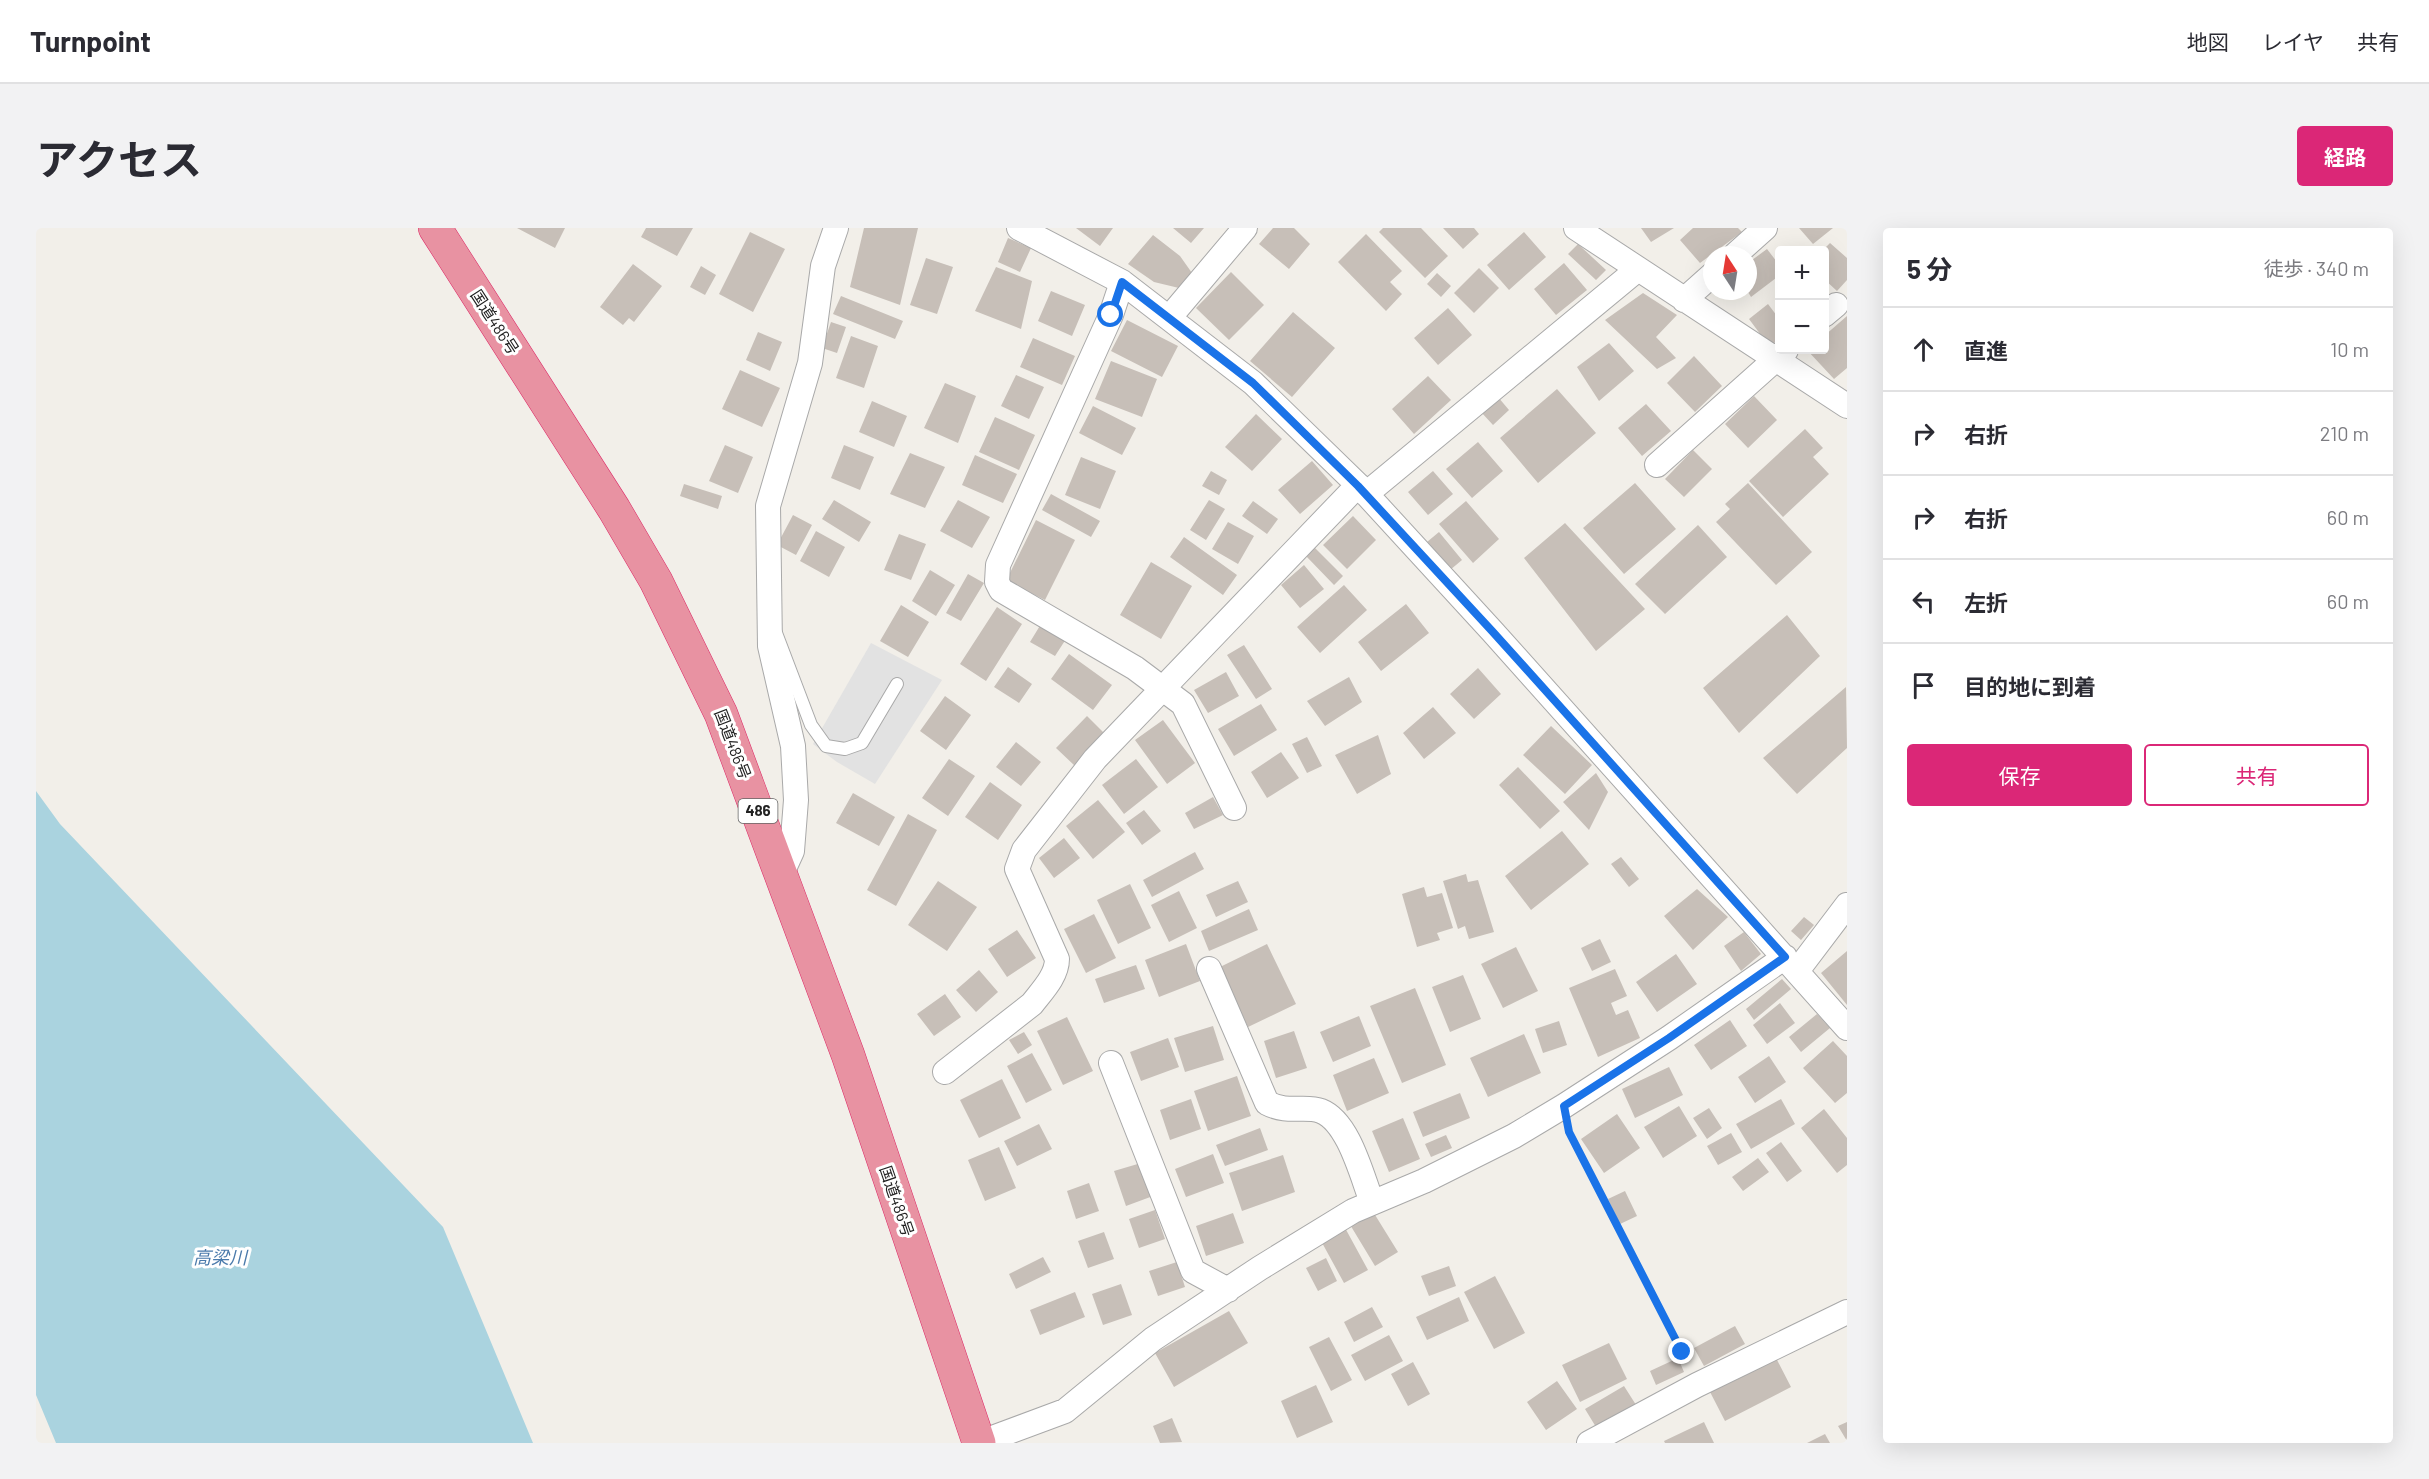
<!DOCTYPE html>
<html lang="ja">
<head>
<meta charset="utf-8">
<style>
	:root { --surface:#fff; --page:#f2f2f3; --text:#2b2b33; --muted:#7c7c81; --line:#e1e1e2; --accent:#db2777 }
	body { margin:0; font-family:Barlow,"Noto Sans JP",sans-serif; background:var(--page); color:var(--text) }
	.controls { position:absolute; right:18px; top:18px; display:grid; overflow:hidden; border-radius:6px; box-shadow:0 6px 24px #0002 }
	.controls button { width:54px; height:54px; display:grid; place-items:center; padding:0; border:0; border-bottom:2px solid var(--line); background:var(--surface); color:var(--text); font:30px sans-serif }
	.compass { position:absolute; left:1667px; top:18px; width:54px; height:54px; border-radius:50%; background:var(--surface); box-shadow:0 6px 24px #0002; rotate:348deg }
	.stop { position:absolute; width:18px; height:18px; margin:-14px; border:4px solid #1a73e8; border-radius:50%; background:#fff }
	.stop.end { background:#1a73e8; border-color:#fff; box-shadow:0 2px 6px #0008 }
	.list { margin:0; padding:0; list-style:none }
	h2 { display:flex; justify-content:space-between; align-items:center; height:78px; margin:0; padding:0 24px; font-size:26px }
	h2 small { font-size:20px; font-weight:400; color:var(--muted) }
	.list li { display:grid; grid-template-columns:39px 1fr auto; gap:18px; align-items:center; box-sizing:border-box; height:84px; padding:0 24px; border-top:2px solid var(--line) }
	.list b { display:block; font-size:22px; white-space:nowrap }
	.list em { font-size:20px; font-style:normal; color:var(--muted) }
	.actions { display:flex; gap:12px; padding:18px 24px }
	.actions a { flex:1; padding:14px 0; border:2px solid var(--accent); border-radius:6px; text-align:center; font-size:21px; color:var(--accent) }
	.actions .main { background:var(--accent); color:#fff }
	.icon { flex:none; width:33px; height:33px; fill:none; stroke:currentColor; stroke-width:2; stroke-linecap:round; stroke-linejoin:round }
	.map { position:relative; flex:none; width:1811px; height:1215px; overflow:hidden; border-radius:6px }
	header { display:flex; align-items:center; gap:36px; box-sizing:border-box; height:84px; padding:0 30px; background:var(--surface); border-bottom:2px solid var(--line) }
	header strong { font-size:28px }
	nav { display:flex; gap:33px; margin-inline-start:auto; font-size:21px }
	.intro { display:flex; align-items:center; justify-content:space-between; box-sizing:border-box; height:144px; padding:0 36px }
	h1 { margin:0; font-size:42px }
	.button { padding:15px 27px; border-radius:6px; background:var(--accent); color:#fff; font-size:21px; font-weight:700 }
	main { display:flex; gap:36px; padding:0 36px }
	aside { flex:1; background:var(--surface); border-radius:6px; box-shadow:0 6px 24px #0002 }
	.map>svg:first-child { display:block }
	.parking { fill:#e2e2e2 }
	.water { fill:#aad3df }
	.building { fill:#c7bfb8 }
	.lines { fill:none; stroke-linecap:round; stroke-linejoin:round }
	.lane-casing { stroke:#a9a9a9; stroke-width:14 }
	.street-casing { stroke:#a9a9a9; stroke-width:26 }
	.highway-casing { stroke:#dc2a67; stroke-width:34 }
	.path { stroke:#fa8072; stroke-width:4; stroke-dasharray:3 3; stroke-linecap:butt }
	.lane { stroke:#fff; stroke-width:12 }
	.street { stroke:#fff; stroke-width:24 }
	.highway { stroke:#e892a2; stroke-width:33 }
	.route { stroke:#1a73e8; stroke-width:8 }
	.labels { text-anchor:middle; stroke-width:6; stroke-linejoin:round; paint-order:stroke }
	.shield { fill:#fff; stroke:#646464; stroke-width:1.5 }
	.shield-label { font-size:15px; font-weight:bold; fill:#222 }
	.street-label { font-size:16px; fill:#222; stroke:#fff }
	.water-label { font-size:18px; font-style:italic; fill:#4a7aab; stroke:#fff }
</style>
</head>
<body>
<header>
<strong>Turnpoint</strong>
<nav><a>地図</a><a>レイヤ</a><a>共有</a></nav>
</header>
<div class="intro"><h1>アクセス</h1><a class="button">経路</a></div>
<main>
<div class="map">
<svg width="1811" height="1215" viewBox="0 0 1811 1215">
	<rect width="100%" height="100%" fill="#f2efe9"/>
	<!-- parking -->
	<path class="parking" d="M835,415l71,37 -67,104 -38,-22 -24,-18z"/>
	<!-- water -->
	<path class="water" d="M0,563l24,33 383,403 90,216h-477l-20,-48z"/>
	<!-- building -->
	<path class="building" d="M481,0h48l-10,20z
		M610,0h47l-16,28 -36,-19z
		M828,0h54l-18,77 -50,-18z
		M1040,0h37l-13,18z
		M1137,0h31l-13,15z
		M1237,0h21l16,16 -21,25 -30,-25z
		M1347,0h38l27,28 -23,22 -46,-46z
		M1407,0h31l5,6 -16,15z
		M1605,0h33l-23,14z
		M1657,0h45l4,4 -42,31 -20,-23z
		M1763,0h34l-20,16z
		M714,4l35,17 -32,63 -34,-18z
		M1488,4l22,25 -37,33 -22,-25z
		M1330,6l36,37 -12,11 12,12 -16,17 -48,-49z
		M1117,7l27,21 12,17 -13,15 -25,-6 -26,-18z
		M972,10l23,10 -11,24 -22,-10z
		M1794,15l17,15v22l-10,11 -13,-12 -1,-29z
		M1542,16l28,26 -10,10 -28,-26z
		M1731,21l13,17v9l-29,22 -3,-5v-29z
		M890,30l27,9 -16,47 -27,-9z
		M1528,35l23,27 -31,25 -22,-26z
		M597,36l29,22 -28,36 -5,-4 -6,7 -23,-18z
		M665,38l15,9 -11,20 -15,-8z
		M960,39l36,14 -11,48 -46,-18z
		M1443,40l20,20 -25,25 -20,-20z
		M1195,44l33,33 -35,35 -33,-32z
		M1401,45l14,13 -10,11 -14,-13z
		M1015,63l34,14 -13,31 -34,-15z
		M1607,65l34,22 -21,22 20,21 -19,11 -52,-49z
		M805,68l62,25 -8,18 -62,-25z
		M1732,76l12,16v19l-11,7 -20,-27z
		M1412,80l24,27 -34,30 -24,-27z
		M1257,84l42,36 -43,49 -42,-36z
		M1811,88v52l-13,11 -27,-29h17v-14z
		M1091,92l51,26 -16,31 -51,-26z
		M795,94l15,5 -9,26 -15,-5z
		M722,104l24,10 -12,29 -24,-11z
		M815,108l27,10 -14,42 -28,-10z
		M997,110l42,18 -13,29 -42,-18z
		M1573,115l25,28 -35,30 -22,-34z
		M1658,128l28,30 -27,26 -28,-29z
		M1075,133l46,18 -15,38 -47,-18z
		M704,142l40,18 -18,39 -40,-18z
		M980,147l28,12 -15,32 -28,-13z
		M1392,148l23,24 -37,34 -22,-25z
		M909,155l31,13 -18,47 -34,-15z
		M1521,161l39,44 -58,50 -38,-45z
		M1718,168l23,24 -29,28 -23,-24z
		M1462,169l11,13 -16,15 -12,-13z
		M836,173l35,15 -13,31 -35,-15z
		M1610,176l25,27 -29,25 -24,-28z
		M1057,178l43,22 -14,27 -43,-22z
		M1220,186l26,25 -30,32 -27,-24z
		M959,189l40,18 -16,35 -40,-18z
		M1769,201l18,19 -10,9 16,17 -46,43 -34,-36z
		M1442,214l25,29 -31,27 -26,-29z
		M689,217l28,12 -15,36 -29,-12z
		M808,217l30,12 -14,33 -29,-12z
		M1657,222l19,19 -28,28 -19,-18z
		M874,225l35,14 -20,41 -35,-14z
		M939,227l42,19 -14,29 -41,-18z
		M1045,229l35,14 -16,38 -35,-14z
		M1276,233l21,24 -33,29 -22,-24z
		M1175,243l16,9 -8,15 -17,-9z
		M1397,243l20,23 -25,21 -20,-23z
		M1599,255l41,46 -52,45 -41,-46z
		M1712,255l64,69 -36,33 -60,-63 14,-13 -5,-5z
		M648,256l38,12 -4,13 -38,-13z
		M1015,266l49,27 -9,16 -49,-27z
		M798,272l37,22 -12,20 -37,-23z
		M922,272l32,17 -18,31 -32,-17z
		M1173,272l16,9 -19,31 -16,-10z
		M1217,273l25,18 -11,15 -25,-18z
		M1430,273l33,38 -26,24 -34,-39z
		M757,287l19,10 -16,30 -19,-10z
		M1317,288l23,24 -29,29 -24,-24z
		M1000,292l39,20 -30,60 -39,-19z
		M1192,294l26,14 -16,28 -26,-15z
		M1529,295l80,86 -49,42 -72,-93z
		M1662,297l29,32 -62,57 -30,-30z
		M780,303l29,16 -16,30 -29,-16z
		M1403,304l23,28 -12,10 -23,-28z
		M863,306l27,10 -15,36 -27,-10z
		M1148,309l53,38 -14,20 -53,-38z
		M1278,319l29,29 -9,9 -28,-29z
		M1115,334l41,24 -31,53 -41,-24z
		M1268,337l20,24 -24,19 -19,-23z
		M894,342l25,15 -19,31 -24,-15z
		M932,346l16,9 -23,38 -15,-8z
		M1308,357l23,25 -47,43 -23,-26z
		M1370,376l23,29 -48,38 -23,-29z
		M865,377l28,17 -21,35 -28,-16z
		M961,379l25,17 -36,57 -26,-17z
		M1751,387l33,41 -81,77 -36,-45z
		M1005,396l25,15 -11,17 -25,-14z
		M1208,417l28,44 -16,10 -29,-44z
		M1033,426l43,31 -19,25 -42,-31z
		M972,439l24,17 -13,19 -25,-16z
		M1442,440l23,26 -27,25 -24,-25z
		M1190,444l13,24 -31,17 -14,-23z
		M1313,449l13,25 -37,24 -18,-25z
		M1810,459l1,61 -50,46 -34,-36z
		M909,468l26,19 -25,35 -26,-19z
		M1225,476l16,26 -43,26 -16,-27z
		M1397,479l23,26 -32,26 -21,-26z
		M1051,488l18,18 -30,32 -19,-18z
		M1127,492l32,43 -28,21 -32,-44z
		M1515,498l41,39 -27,29 -42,-39z
		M1342,507l13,39 -34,20 -22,-39z
		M1271,509l15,29 -15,7 -15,-29z
		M980,514l25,20 -20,24 -25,-19z
		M1245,524l18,26 -32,20 -16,-26z
		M913,531l26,17 -27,40 -26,-18z
		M1100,531l22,28 -34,27 -22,-29z
		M1482,539l42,44 -20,18 -41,-44z
		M1560,545l12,19 -19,38 -26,-28z
		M954,554l32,23 -24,35 -33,-23z
		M817,565l42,24 -16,29 -43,-23z
		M1177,569l10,18 -29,14 -9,-16z
		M1062,572l27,32 -32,27 -27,-33z
		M1108,582l17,21 -19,14 -16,-22z
		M872,586l29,16 -41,76 -29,-16z
		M1526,603l27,33 -58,46 -26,-34z
		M1028,610l16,20 -26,20 -15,-20z
		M1159,624l9,17 -52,28 -9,-17z
		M1585,629l18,22 -10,8 -18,-23z
		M1430,646l2,8 10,-2 16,52 -25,7 -4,-13 -7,3 -15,-48z
		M902,653l39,26 -30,44 -39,-26z
		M1202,653l10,21 -32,15 -10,-22z
		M1094,656l21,44 -33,16 -21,-44z
		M1388,659l3,10 15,-4 11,35 -16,5 3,7 -23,7 -15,-53z
		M1661,661l31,28 -35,33 -29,-34z
		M1143,663l18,37 -28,14 -18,-37z
		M1213,681l9,21 -49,21 -8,-20z
		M1058,686l22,44 -30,15 -22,-44z
		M1768,689l10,8 -13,15 -10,-9z
		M981,702l19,28 -29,19 -19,-28z
		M1708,704l17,22 -20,17 -17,-25z
		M1564,711l11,23 -19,9 -11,-23z
		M1150,716l14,37 -41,16 -14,-37z
		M1231,716l29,60 -48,23 -28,-60z
		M1480,719l22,44 -35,17 -22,-44z
		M1811,723v54l-26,-32z
		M1640,726l21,30 -40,28 -21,-30z
		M1100,737l9,24 -41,14 -9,-24z
		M1579,741l12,27 -16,7 5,12 12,-5 12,28 -42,19 -29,-69z
		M943,742l19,22 -22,20 -20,-22z
		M1427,747l18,44 -31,13 -18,-45z
		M1746,751l9,10 -37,31 -8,-11z
		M1379,760l31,77 -44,18 -32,-77z
		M909,766l16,23 -27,19 -17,-22z
		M1744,775l15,20 -28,21 -14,-19z
		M1781,786l13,14 -29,24 -12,-15z
		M1323,788l12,30 -38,16 -13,-30z
		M1031,789l26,54 -30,14 -26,-54z
		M1694,792l17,26 -36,24 -17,-25z
		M1523,793l8,24 -24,8 -8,-24z
		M1177,798l11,34 -39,12 -11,-34z
		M1258,803l13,37 -31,10 -12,-37z
		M988,804l8,13 -14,9 -9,-14z
		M1488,806l17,39 -53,24 -18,-39z
		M1132,810l11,29 -38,14 -11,-29z
		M1797,813l14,15v37l-12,10 -32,-35z
		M996,825l20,37 -26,13 -19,-37z
		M1733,828l17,26 -31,21 -17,-26z
		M1338,830l15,35 -42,18 -14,-36z
		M1633,839l14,28 -48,23 -13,-29z
		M1201,848l14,40 -43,15 -14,-40z
		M966,851l19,39 -42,20 -19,-38z
		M1424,865l10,25 -47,19 -10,-25z
		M1155,871l10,30 -31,11 -10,-30z
		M1745,871l14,25 -44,25 -15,-25z
		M1643,878l18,30 -34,22 -19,-31z
		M1673,880l13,20 -15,11 -14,-21z
		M1788,881l23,29v27l-10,8 -36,-45z
		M1581,886l23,34 -36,25 -23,-34z
		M1367,890l17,41 -31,13 -17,-41z
		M1003,896l13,25 -35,17 -13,-25z
		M1224,900l8,22 -43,16 -9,-21z
		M1695,905l11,19 -24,13 -11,-19z
		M1410,907l6,13 -21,9 -6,-13z
		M1745,914l21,29 -15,11 -21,-29z
		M963,919l17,41 -31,13 -17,-41z
		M1177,926l11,29 -38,14 -11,-28z
		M1247,927l12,37 -53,19 -13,-38z
		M1722,930l11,14 -26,19 -11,-14z
		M1105,935l12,33 -27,10 -12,-35z
		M1053,955l10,28 -23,8 -9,-28z
		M1589,963l12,25 -17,8 -12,-25z
		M1119,982l10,29 -26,9 -10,-29z
		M1336,982l26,42 -23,14 -26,-43z
		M1197,985l11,30 -38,13 -10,-30z
		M1308,998l24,44 -24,13 -24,-44z
		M1068,1004l10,27 -26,9 -10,-27z
		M1007,1029l8,15 -35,17 -7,-15z
		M1290,1030l11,23 -19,10 -12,-23z
		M1141,1034l8,25 -27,9 -9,-25z
		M1413,1038l7,20 -27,10 -8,-20z
		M1459,1048l30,57 -31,16 -30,-57z
		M1085,1056l11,31 -29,10 -11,-31z
		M1039,1064l10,25 -45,18 -10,-25z
		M1423,1069l10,24 -42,19 -11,-23z
		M1336,1079l11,20 -29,15 -10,-20z
		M1193,1083l19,32 -74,44 -19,-34z
		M1699,1098l10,18 -41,22 -10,-18z
		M1353,1107l14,26 -38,20 -14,-26z
		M1293,1109l23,43 -21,11 -22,-44z
		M1573,1115l18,36 -47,23 -18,-37z
		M1739,1128l16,31 -66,34 -16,-31z
		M1642,1130l6,14 -28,13 -6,-14z
		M1377,1134l17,32 -22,12 -17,-32z
		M1521,1153l20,28 -31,21 -19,-28z
		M1280,1157l17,37 -36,16 -16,-37z
		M1588,1158l14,22 -39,24 -14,-23z
		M1136,1190l10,24 -22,1 -7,-17z
		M1668,1194l10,21h-49l-1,-2z
		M1811,1194v19l-9,-15z
		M1789,1206l5,9h-23z"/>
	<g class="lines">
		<!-- lane casing -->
		<g class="lane-casing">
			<path id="lane" d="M740,405l35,92 15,21 19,3 17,-6 35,-59"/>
		</g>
		<!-- street casing -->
		<g class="street-casing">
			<path id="street" d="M983,0l103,54 131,101 105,102 134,146 355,397
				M1540,0l271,178
				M1699,27l30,-27
				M1086,54l-11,33 -113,250 -1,17 4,8 134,78 48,36 51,104
				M1648,72l28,-25
				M1788,87l12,-10
				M1133,90l76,-90
				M1621,237l129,-115
				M1330,266l272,-225
				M746,645l10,-22 4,-51 -3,-54 -23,-100 -2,-140 42,-143 13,-97 13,-38
				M1173,741l58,134c21,11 38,2 54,8 28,11 41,66 51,91
				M1761,743l50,-66
				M1075,835l82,208 35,19
				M909,844l87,-68c10,-13 25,-28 25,-45l-40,-90 7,-19 71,-91 263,-274
				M943,1215l86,-32 88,-72 107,-71 93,-57 71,-30 90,-45 50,-30 105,-68 116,-81
				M1553,1215l108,-58 150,-73"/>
		</g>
		<!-- highway casing -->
		<g class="highway-casing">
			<path id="highway" d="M399,0l179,281 42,72 65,133 127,341 131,388"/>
		</g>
		<!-- path -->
		<path class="path" d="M1534,906l116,228"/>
		<!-- lane -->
		<use href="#lane" class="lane"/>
		<!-- street -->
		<use href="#street" class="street"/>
		<!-- highway -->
		<use href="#highway" class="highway"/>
	</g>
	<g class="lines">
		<!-- route -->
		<path class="route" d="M1075,87l11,-33 131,101 105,103 134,145 293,326 -116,81 -105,68 5,26 113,220"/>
	</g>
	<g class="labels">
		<!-- shield labels -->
		<rect class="shield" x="702.5" y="571" width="39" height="24" rx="4.5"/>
		<g class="shield-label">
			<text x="722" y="588">486</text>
		</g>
		<!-- street labels -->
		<g class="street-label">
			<text transform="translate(459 94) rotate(57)" y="6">国道486号</text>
			<text transform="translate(697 516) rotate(69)" y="6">国道486号</text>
			<text transform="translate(861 973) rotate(71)" y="6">国道486号</text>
		</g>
		<!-- water labels -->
		<g class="water-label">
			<text x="184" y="1036">高梁川</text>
		</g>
	</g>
</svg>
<div class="controls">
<button>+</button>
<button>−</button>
</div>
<svg class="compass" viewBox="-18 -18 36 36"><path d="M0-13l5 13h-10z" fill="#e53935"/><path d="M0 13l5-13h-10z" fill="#7c7c81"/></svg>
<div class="stop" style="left:1075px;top:87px"></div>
<div class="stop end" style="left:1646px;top:1124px"></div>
</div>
<aside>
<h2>5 分<small>徒歩 · 340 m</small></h2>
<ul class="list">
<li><svg class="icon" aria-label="ahead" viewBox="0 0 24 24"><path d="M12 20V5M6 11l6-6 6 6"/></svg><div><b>直進</b></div><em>10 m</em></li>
<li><svg class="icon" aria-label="right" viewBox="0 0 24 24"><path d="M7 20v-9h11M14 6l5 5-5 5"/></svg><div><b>右折</b></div><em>210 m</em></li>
<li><svg class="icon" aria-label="right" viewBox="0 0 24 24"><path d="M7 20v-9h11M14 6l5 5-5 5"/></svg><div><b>右折</b></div><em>60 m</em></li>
<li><svg class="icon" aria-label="left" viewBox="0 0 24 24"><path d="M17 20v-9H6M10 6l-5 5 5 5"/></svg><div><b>左折</b></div><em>60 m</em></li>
<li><svg class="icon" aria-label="arrive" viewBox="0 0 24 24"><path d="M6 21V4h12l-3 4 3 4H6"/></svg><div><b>目的地に到着</b></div></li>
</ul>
<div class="actions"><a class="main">保存</a><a>共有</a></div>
</aside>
</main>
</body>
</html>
